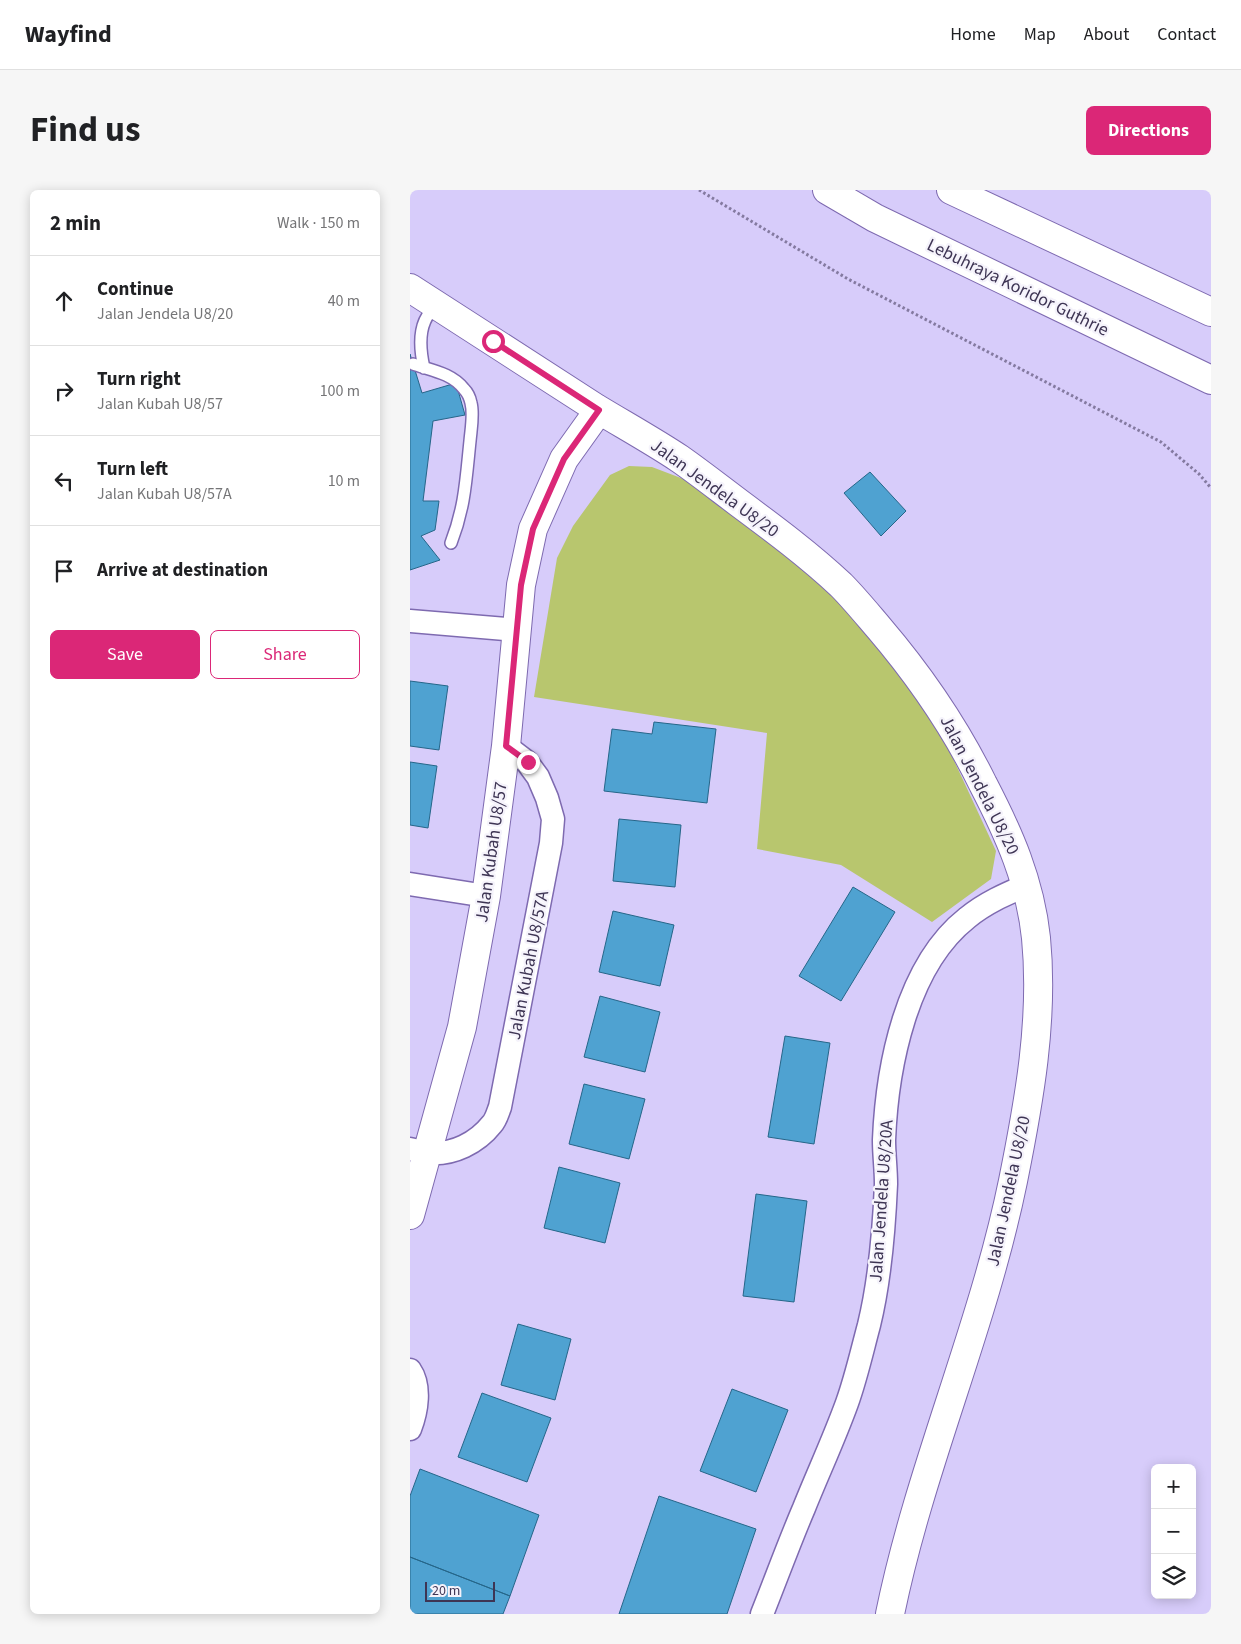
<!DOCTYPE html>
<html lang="en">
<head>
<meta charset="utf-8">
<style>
	:root { --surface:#fff; --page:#f6f6f6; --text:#202124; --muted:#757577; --line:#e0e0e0; --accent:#db2777 }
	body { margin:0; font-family:"Source Sans 3",sans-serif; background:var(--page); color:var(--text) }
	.controls { position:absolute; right:15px; bottom:15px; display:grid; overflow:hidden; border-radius:8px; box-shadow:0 2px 12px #0003 }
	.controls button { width:45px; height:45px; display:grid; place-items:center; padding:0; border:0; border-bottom:1px solid var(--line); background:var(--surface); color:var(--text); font:25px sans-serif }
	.scale { position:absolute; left:15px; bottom:12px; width:70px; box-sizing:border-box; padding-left:5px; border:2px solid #3e3554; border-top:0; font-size:14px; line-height:18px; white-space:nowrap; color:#3e3554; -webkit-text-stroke:4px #f5f3fb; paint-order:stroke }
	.stop { position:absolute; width:15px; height:15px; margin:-11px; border:4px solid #db2777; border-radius:50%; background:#fff }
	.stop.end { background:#db2777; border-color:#fff; box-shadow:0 1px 5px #0008 }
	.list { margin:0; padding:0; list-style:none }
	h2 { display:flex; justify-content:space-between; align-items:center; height:65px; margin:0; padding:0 20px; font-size:21px }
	h2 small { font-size:16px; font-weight:400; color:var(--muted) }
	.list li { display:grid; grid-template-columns:32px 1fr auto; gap:15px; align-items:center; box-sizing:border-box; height:90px; padding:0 20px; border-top:1px solid var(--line) }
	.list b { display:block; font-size:19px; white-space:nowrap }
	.list p { margin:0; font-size:16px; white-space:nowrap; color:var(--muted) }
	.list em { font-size:16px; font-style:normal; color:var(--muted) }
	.actions { display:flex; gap:10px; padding:15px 20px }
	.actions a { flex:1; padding:11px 0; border:1px solid var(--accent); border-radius:8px; text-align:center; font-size:18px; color:var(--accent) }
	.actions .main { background:var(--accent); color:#fff }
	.icon { flex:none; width:28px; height:28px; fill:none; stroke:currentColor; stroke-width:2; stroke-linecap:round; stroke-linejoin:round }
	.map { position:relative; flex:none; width:801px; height:1424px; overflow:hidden; border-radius:8px }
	header { display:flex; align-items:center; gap:30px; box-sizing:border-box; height:70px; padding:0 25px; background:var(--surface); border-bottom:1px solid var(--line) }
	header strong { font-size:24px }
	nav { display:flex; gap:28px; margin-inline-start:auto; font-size:18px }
	.intro { display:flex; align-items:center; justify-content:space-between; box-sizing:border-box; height:120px; padding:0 30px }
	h1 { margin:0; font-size:35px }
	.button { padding:12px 22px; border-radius:8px; background:var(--accent); color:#fff; font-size:18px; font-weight:700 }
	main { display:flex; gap:30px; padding:0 30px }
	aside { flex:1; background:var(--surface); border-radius:8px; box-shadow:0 2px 12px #0003 }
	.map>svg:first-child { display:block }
	.green { fill:#b8c66e }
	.building { fill:#4fa2d1; stroke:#266689 }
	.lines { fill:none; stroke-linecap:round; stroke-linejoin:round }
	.lane-casing { stroke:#7e6ab0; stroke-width:14 }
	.street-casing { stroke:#7e6ab0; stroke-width:25 }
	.secondary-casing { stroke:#7e6ab0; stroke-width:30 }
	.highway-casing { stroke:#7e6ab0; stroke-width:30 }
	.path { stroke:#847aa0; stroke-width:3; stroke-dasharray:2.5 2.5; stroke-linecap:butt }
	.lane { stroke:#fff; stroke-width:11 }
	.street { stroke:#fff; stroke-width:22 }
	.secondary { stroke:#fff; stroke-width:28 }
	.highway { stroke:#fff; stroke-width:28 }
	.route { stroke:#db2777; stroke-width:6 }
	.labels { text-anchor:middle; stroke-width:4.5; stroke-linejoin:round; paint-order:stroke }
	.street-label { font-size:18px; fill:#3e3554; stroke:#f5f3fb }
</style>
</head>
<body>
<header>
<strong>Wayfind</strong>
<nav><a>Home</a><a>Map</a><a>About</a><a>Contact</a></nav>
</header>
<div class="intro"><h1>Find us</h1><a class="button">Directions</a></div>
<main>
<aside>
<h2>2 min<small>Walk · 150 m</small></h2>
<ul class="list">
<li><svg class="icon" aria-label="ahead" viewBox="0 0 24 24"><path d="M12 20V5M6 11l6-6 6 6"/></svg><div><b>Continue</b><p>Jalan Jendela U8/20</p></div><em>40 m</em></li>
<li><svg class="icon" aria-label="right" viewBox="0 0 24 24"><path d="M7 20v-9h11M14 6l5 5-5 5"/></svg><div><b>Turn right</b><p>Jalan Kubah U8/57</p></div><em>100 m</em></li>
<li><svg class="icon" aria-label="left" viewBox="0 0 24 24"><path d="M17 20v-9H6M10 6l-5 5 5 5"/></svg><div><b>Turn left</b><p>Jalan Kubah U8/57A</p></div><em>10 m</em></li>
<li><svg class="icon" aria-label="arrive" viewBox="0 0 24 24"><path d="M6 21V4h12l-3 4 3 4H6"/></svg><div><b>Arrive at destination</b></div></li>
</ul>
<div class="actions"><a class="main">Save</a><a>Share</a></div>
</aside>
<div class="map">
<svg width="801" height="1424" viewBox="0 0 801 1424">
	<rect width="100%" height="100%" fill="#d7ccfa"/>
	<!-- green -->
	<path class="green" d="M219,276l23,1 42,16 119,93 71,74 54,76 58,125 -5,28 -59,43 -91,-57 -84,-16 10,-116 -233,-36 23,-139 16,-32 37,-51z"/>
	<!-- building -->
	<path class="building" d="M0,164l12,39 34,-10 9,32 -32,6 -10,80h16l-4,29 -14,6 19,24 -30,10z
		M460,282l36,39 -25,25 -37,-43z
		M0,491l38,5 -9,64 -29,-4z
		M244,532l62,7 -9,74 -103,-12 8,-62 40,5z
		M0,572l27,4 -9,62 -18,-3z
		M209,629l62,6 -6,62 -62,-6z
		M443,697l42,25 -54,89 -42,-25z
		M203,721l61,14 -14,61 -61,-14z
		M190,806l60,16 -15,60 -61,-15z
		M375,846l45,7 -16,101 -46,-7z
		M174,894l61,15 -16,60 -60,-15z
		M149,977l61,16 -15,60 -61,-15z
		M346,1004l51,7 -13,101 -51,-6z
		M108,1134l53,15 -16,61 -54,-15z
		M322,1199l56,21 -32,82 -56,-21z
		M72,1203l69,25 -24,64 -69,-25z
		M10,1279l119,46 -29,81 -100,-39v-61z
		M249,1306l97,33 -29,85h-108z
		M0,1367l100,39 -7,18h-93z"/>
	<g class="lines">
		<!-- lane casing -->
		<g class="lane-casing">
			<path id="lane" d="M3,174c17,6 39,9 51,25 3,3 6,9 7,14 3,11 0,26 -1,38 -4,38 -5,66 -19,102
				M14,178c-5,-22 -7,-48 13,-62"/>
		</g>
		<!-- street casing -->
		<g class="street-casing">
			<path id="street" d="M0,431l107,9
				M0,694l76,12
				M0,959c6,1 13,4 19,4 24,2 48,-10 63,-29 4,-4 6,-12 8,-17l51,-264 2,-24 -6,-21 -9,-21 -11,-15 -21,-16
				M0,1180c11,16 7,41 0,59
				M352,1424c14,-35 27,-71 42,-106 14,-35 30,-69 43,-105 9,-25 15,-52 22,-78 11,-45 15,-94 17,-141 0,-15 -2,-29 -2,-44 3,-73 22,-174 83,-222 18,-15 39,-24 60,-33"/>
		</g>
		<!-- secondary casing -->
		<g class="secondary-casing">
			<path id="secondary" d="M0,98c62,40 124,80 186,120 28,17 57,33 84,51 20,14 39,29 59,44 35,26 70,52 102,82 13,13 26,29 38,43 41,48 76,99 104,156 26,50 47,97 53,154 8,81 -7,164 -23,243 -30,147 -93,286 -123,433
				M0,1025l52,-188 24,-131 20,-150 15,-161 12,-56 31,-70 35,-49"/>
		</g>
		<!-- highway casing -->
		<g class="highway-casing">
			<path id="highway" d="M417,0l48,28 336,162
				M541,0l260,122"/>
		</g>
		<!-- path -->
		<path class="path" d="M289,0l149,89 313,163 38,32 12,14"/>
		<!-- lane -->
		<use href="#lane" class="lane"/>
		<!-- street -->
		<use href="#street" class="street"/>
		<!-- secondary -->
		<use href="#secondary" class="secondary"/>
		<!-- highway -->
		<use href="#highway" class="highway"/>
	</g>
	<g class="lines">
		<!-- route -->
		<path class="route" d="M83,151l106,69 -35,49 -31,70 -12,56 -15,161 22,16"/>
	</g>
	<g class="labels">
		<!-- street labels -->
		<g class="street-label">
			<text transform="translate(608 97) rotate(26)" y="6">Lebuhraya Koridor Guthrie</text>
			<text transform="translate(305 298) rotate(36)" y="6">Jalan Jendela U8/20</text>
			<text transform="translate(570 595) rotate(63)" y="6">Jalan Jendela U8/20</text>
			<text transform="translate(81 662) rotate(-82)" y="6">Jalan Kubah U8/57</text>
			<text transform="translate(118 775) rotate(-79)" y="6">Jalan Kubah U8/57A</text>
			<text transform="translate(598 1001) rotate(-78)" y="6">Jalan Jendela U8/20</text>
			<text transform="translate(471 1011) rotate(-86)" y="6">Jalan Jendela U8/20A</text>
		</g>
	</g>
</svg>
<div class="controls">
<button>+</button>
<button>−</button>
<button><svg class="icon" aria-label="layers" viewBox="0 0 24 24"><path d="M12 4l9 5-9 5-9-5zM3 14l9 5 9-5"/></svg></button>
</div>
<div class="scale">20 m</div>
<div class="stop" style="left:83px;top:151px"></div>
<div class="stop end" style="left:118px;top:572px"></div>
</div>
</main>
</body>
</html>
